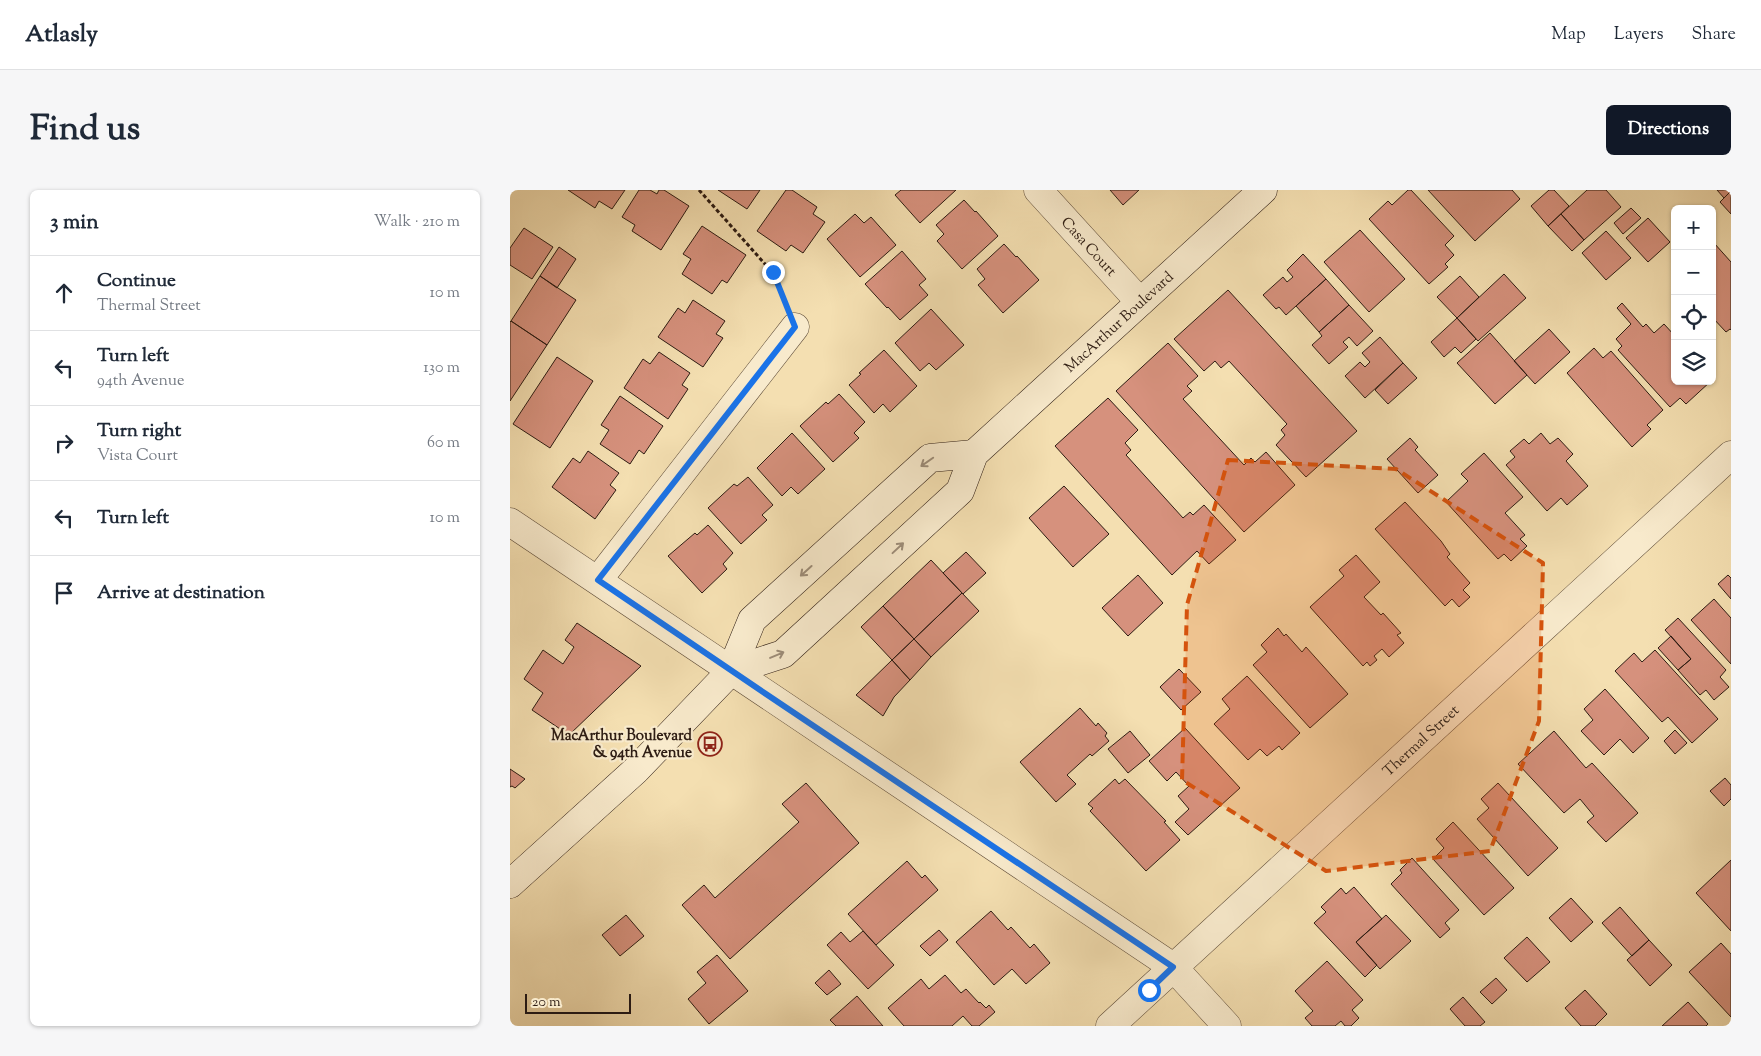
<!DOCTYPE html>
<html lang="en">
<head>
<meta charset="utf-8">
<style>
	:root { --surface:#fff; --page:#f6f6f7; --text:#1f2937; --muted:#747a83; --line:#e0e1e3; --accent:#111827 }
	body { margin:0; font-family:"Sorts Mill Goudy",serif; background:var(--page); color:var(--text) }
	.controls { position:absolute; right:15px; top:15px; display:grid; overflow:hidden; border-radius:8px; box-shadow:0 1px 4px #0004 }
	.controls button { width:45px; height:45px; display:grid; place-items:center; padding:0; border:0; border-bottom:1px solid var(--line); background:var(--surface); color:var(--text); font:25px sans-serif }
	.scale { position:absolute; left:15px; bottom:12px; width:106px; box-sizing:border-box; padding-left:5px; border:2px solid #2d1c13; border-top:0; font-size:14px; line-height:18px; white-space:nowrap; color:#2d1c13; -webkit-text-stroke:4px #f8eacc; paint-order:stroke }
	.stop { position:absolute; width:15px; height:15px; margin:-11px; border:4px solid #1a73e8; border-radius:50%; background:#fff }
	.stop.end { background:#1a73e8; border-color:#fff; box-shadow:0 1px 5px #0008 }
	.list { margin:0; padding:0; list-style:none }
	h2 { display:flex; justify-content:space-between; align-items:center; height:65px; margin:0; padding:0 20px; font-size:21px }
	h2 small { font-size:16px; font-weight:400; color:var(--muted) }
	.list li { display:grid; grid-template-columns:32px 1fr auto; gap:15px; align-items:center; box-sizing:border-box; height:75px; padding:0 20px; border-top:1px solid var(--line) }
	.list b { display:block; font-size:19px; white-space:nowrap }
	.list p { margin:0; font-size:16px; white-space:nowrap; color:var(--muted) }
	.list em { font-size:16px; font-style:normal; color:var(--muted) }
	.icon { flex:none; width:28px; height:28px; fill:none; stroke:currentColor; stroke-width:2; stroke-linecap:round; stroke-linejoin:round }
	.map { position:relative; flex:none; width:1221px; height:836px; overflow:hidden; border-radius:8px }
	header { display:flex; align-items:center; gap:30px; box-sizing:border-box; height:70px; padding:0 25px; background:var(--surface); border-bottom:1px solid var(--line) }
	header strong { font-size:24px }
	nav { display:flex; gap:28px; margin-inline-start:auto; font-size:18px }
	.intro { display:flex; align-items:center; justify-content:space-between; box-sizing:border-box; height:120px; padding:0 30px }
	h1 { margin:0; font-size:35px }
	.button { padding:12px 22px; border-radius:8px; background:var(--accent); color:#fff; font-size:18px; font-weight:700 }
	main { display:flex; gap:30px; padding:0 30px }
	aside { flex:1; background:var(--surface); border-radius:8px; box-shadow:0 1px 4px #0004 }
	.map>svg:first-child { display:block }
	.building { fill:#d6917d; stroke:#2d1c13 }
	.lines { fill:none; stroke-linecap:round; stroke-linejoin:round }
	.minor-casing { stroke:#5f4d3a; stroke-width:29 }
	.secondary-casing { stroke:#2d1c13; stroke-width:29 }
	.path { stroke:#2d1c13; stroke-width:3; stroke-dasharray:4 2.5; stroke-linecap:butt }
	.minor { stroke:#f8eacc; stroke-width:28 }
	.secondary { stroke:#f8eacc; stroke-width:28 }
	.oneway { stroke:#9d8d79 }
	.route { stroke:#1a73e8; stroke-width:6 }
	.marked { fill:#d5530d; fill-opacity:0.2; stroke:#d5530d; stroke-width:4; stroke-dasharray:10 6; stroke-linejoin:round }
	.labels { text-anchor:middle; stroke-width:4.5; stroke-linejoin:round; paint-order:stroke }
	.street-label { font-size:15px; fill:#2d1c13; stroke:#f8eacc }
	.poi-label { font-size:15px; font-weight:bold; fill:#2d1c13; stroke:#f8eacc; text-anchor:end }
</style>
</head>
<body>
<header>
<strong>Atlasly</strong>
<nav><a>Map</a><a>Layers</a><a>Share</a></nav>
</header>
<div class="intro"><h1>Find us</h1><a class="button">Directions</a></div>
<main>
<aside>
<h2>3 min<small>Walk · 210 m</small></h2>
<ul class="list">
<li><svg class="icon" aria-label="ahead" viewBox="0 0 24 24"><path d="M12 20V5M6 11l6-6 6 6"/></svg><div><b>Continue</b><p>Thermal Street</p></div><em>10 m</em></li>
<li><svg class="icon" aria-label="left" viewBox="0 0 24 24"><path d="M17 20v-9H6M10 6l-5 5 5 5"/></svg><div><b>Turn left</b><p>94th Avenue</p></div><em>130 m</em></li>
<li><svg class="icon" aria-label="right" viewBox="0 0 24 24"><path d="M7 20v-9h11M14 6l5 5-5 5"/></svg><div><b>Turn right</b><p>Vista Court</p></div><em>60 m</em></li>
<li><svg class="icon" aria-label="left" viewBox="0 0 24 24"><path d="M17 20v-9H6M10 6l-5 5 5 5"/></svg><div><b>Turn left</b></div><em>10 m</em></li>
<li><svg class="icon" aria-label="arrive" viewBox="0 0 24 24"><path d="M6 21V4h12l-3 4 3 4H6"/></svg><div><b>Arrive at destination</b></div></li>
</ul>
</aside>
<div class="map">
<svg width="1221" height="836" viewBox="0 0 1221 836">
	<rect width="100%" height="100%" fill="#f4dfb1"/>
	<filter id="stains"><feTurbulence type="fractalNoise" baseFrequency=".004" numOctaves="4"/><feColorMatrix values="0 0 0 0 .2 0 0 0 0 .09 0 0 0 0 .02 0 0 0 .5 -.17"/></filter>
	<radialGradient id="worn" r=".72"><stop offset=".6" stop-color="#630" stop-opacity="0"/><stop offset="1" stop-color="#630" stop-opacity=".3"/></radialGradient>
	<!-- building -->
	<path class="building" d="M58,0h57l-13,19 -13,-8 -4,7z
		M129,0h11l7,4 2,-4h5l25,16 -28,44 -29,-19 3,-6 -13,-8z
		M208,0h42l-13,19z
		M276,0h6l25,17 -4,7 12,8 -22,31 -12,-8 -5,6 -29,-20z
		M391,0h55l-36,33 -25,-28z
		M600,0h29l-16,15z
		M898,0h3l43,46 -9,9 9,10 -9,9 3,3 -19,17 -60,-65 19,-18 4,4z
		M918,0h84l8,9 -45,42z
		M1039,0h5l15,16 -21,20 -17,-20z
		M1077,0h19l15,17 -37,33 -23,-26z
		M1207,0h14v1l-7,7z
		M1221,1v23l-11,-12z
		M454,10l11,12 1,-1 22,25 -36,33 -25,-28 7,-7 -8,-9z
		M1121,18l10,10 -18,16 -9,-11z
		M345,24l9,9 7,-6 25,28 -36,32 -33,-38z
		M1051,24l23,26 -12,11 -24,-25z
		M1138,28l22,24 -22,20 -22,-24z
		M192,36l44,29 -19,28 -5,-3 -10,14 -30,-20 9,-15 -8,-5z
		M14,38l29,19 -21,32 -22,-14v-17z
		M850,40l45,49 -36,33 -45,-50z
		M1096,41l25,27 -25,22 -24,-27z
		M1204,53l17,19v68l-1,-1 -4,3 -14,-15v-72z
		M494,54l12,13 1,-1 22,24 -36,33 -25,-28 7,-6 -8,-10z
		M49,57l17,12 -19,29 -17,-12z
		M392,61l24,28 -7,6 9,10 -28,25 -12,-13 -1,1 -22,-24z
		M793,64l23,25 -40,36 -7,-8 -3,2 -13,-14 20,-18 4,5 6,-5 -6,-7z
		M994,84l22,24 -48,43 -21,-23z
		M30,86l36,24 -29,45 -36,-24z
		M950,86l19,21 -22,21 -20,-21z
		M816,89l23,26 -30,27 -23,-26z
		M718,100l129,141 -51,46 -30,-32 9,-10 -4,-5 6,-6 -58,-63 -8,7 -6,-7 -11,10 -30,-32z
		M183,110l32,21 -9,13 7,4 -20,29 -45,-30 20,-29 7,5z
		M1112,113l21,24 3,-3 8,9 10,-9 11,12v45h36l-25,23 -6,-6 -10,9 -52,-57 4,-4 -6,-7 15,-15 -14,-16z
		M839,115l24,26 -16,15 -8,-9 -6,5 5,5 -19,17 -17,-19 10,-9 -3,-4z
		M421,119l33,36 -28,25 -7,-7 -9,8 -25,-28z
		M947,128l19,21 -15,14 -6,-6 -11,10 -13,-15z
		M1,131l36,24 -37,56v-79z
		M1039,139l21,23 -35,32 -21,-23z
		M980,143l37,42 -32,29 -38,-41z
		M870,147l23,26 -38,35 -20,-22 15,-14 5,5 5,-5 -8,-9z
		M658,153l30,33 -11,10 5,5 -9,8 61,66 7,-7 4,4 11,-10 29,33 -51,47 -128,-141z
		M1084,158l9,10 8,-7 52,59 -16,15 4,4 -19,18 -65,-74z
		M374,160l33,36 -27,26 -7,-8 -9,9 -25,-28 12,-11 -2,-1z
		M149,162l31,21 -8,12 6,4 -20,30 -44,-31 19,-29 7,5z
		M47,167l36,24 -43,67 -37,-24z
		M893,173l14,15 -29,26 -13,-14z
		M329,204l26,28 -11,11 5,5 -26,24 -33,-36 26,-24 2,2z
		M110,206l43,30 -19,28 -5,-4 -9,14 -30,-20 9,-14 -8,-5z
		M598,208l30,32 -13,13 6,7 -5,5 57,63 7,-6 3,3 11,-10 32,35 -27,24 -12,-13 -25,24 -117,-129z
		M282,243l33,36 -27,25 -7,-7 -9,9 -25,-28z
		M1031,243l9,11 8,-6 15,16 -7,7 22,25 -21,19 -6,-7 -14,13 -41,-46 9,-8 -5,-6 14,-12 5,5z
		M900,248l8,9 -3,3 23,25 -20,18 -31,-34z
		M78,261l31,22 -9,12 6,5 -21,29 -43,-32 21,-29 7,5z
		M974,263l39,44 -18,16 20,22 -5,4 7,7 -16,15 -7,-7 -6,5 -52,-57 22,-21 -7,-7z
		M238,287l25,28 -11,10 5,5 -26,24 -33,-36 26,-24 3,2z
		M554,296l45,48 -36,33 -44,-49z
		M895,312l36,39 9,13 -3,3 23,26 -7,7 7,7 -11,10 -7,-8 -7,7 -70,-77z
		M198,335l25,28 -10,11 4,5 -25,24 -34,-37 27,-23 2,2z
		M456,362l20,21 -23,21 -20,-21z
		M846,365l24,27 -16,15 17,18 2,-2 18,20 -4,2 7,8 -15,14 -7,-8 -8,7 3,4 -7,6 -3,-4 -4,4 -53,-59 34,-31 -5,-6z
		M421,370l31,33 -48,46 -31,-33z
		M628,385l25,28 -35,33 -26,-28z
		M1218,385l3,3v21l-13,-15z
		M452,403l17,18 -48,46 -17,-18z
		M1204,409l17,19v46l-40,-44z
		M373,416l31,33 -22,21 -31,-33z
		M1168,428l48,52 -6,7 9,10 -15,13 -8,-10 -6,5 -22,-25 13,-11 -26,-29z
		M67,433l64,43 -72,69 -37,-25 11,-17 -19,-14 19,-29 20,14 11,-17 -9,-7z
		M768,438l6,8 2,-2 16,18 4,-5 42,47 -38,34 -57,-63 14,-13 -6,-7z
		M1161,446l20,23 -13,11 -20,-22z
		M404,449l17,18 -21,23 -18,-20z
		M1145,460l63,69 -26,24 -24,-26 -6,5 -47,-51 19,-18 8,9z
		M382,470l18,20 -16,17 -11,19 -27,-21z
		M669,479l22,23 -20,18 -21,-23z
		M737,486l53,57 -18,17 -3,-4 -12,10 -7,-7 -12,11 -34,-36 16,-15 -8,-10z
		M1095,499l44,49 -16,15 -13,-14 -16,16 -23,-24 12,-11 -9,-11z
		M570,518l16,18 2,-3 9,10 -2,3 4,5 -17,15 -2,-2 -23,21 9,9 -20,18 -36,-40z
		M675,538l55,60 -52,47 -13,-13 14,-13 -11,-13 11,-10 -13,-14 -9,9 -18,-20z
		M1165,540l12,13 -12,11 -11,-13z
		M620,541l20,24 -22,18 -20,-24z
		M1044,541l32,37 6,-5 46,50 -32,29 -19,-20 7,-6 -14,-17 -16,14 -46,-49z
		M0,579l15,10 -10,9 -3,-2 -2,1z
		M1215,588l6,7v14l-7,7 -14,-15z
		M605,589l4,5 6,-5 41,42 -2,1 16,18 -34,31 -56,-60 3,-3 -5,-4z
		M296,593l53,60 -129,116 -48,-54 22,-20 11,13 84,-76 -17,-18z
		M988,593l60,65 -30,28 -51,-57 12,-11 -8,-9z
		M943,632l61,66 -30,27 -51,-56 11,-11 -8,-9z
		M902,668l47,52 -14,13 5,6 -10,9 -49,-54 11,-11 -2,-3z
		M1221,670v71l-35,-38z
		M397,671l15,17 3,-3 13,15 -62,55 -28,-31z
		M844,697l28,32 -26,23 21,23 -12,12 -51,-54 12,-11 -5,-5 20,-19 5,6z
		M1061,708l22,24 -22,20 -22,-24z
		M1110,717l29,33 -17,16 -30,-33z
		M481,721l17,19 3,-3 19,21 4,-4 16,19 -24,21 -14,-15 -18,16 -38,-43z
		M116,725l18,21 -24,20 -18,-21z
		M876,725l25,26 -31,28 -24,-27z
		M429,740l9,10 -18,16 -10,-10z
		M353,741l31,34 -26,24 -41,-44 14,-13 9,10z
		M1017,747l23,25 -23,20 -23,-24z
		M1139,750l23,25 -22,21 -23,-26z
		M1211,753l10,11v63l-42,-45z
		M207,765l31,36 -39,33 -21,-25 18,-16 -9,-11z
		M817,771l36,39 -11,10 7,8 -8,8h-6l-4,-5 -6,5h-23l-7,-8 8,-7 -18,-20z
		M319,780l12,14 -14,11 -12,-12z
		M435,785l16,18 5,-4 13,14 1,-1 6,6 3,-3 6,7 -16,14h-7l-9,-10 -11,10h-48l-16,-18 33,-29 8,10z
		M986,788l11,12 -15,14 -12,-12z
		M1075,800l22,24 -12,12h-14l-16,-18z
		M347,806l26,30h-47l-6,-6z
		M953,807l22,25 -5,4h-15l-15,-17z
		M1178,812l20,22 -2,2h-44z"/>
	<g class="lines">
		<!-- minor casing -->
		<g class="minor-casing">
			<g id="minor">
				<path id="s1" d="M528,0l102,112"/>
				<path d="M0,332l663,445 54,59"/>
				<path d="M88,390l197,-253"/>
				<path id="s2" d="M600,836l621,-571"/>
			</g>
		</g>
		<!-- secondary casing -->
		<g class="secondary-casing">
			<g id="secondary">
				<path id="s3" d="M221,481l52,-17 177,-163 14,-37 289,-264"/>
				<path d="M0,694l126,-114 95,-99 21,-51 178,-162 44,-4"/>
			</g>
		</g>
		<!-- path -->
		<path class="path" d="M189,0l74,83 11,26"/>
		<!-- minor -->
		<use href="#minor" class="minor"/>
		<!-- secondary -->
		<use href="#secondary" class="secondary"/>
	</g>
	<!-- one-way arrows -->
	<defs><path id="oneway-shaft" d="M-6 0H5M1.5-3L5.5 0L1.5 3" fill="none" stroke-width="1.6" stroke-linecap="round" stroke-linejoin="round" transform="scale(1.25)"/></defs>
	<g class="oneway">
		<use href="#oneway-shaft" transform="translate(417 272) rotate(145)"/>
		<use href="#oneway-shaft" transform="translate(388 358) rotate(-43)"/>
		<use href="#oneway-shaft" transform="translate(296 381) rotate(138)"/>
		<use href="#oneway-shaft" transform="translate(267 465) rotate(-23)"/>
	</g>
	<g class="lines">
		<!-- route -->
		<path class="route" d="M263,82l22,55 -197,253 168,114 407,273 -24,23"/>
	</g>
	<!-- marked area -->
	<path class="marked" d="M718,270l168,9 147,94 -4,158 -49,130 -164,20 -144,-91 5,-175z"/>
	<!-- icons -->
	<defs>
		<g id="bus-ring" transform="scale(1.25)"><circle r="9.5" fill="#f8eacc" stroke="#8f2418" stroke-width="1.5"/><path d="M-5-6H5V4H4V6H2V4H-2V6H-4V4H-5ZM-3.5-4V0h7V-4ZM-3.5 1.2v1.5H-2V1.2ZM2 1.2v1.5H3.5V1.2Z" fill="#8f2418"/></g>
	</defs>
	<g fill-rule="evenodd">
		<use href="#bus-ring" x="200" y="554"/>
	</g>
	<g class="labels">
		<!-- street labels -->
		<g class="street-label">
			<text dy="5" stroke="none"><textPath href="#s1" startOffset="76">Casa Court</textPath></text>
			<text dy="5" stroke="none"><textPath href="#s3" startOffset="531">MacArthur Boulevard</textPath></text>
			<text dy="5" stroke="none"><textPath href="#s2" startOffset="422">Thermal Street</textPath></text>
		</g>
		<!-- poi labels -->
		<g class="poi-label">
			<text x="182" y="550">MacArthur Boulevard<tspan x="182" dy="17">&amp; 94th Avenue</tspan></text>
		</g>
	</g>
	<rect width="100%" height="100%" filter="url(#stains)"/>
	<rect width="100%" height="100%" fill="url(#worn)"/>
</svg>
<div class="controls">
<button>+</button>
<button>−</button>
<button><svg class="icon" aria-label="locate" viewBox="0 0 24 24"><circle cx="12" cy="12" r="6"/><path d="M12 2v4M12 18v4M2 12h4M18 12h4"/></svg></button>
<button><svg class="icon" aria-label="layers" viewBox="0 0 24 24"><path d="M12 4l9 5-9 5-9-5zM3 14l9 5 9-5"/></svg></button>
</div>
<div class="scale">20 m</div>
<div class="stop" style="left:639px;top:800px"></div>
<div class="stop end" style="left:263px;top:82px"></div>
</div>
</main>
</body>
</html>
